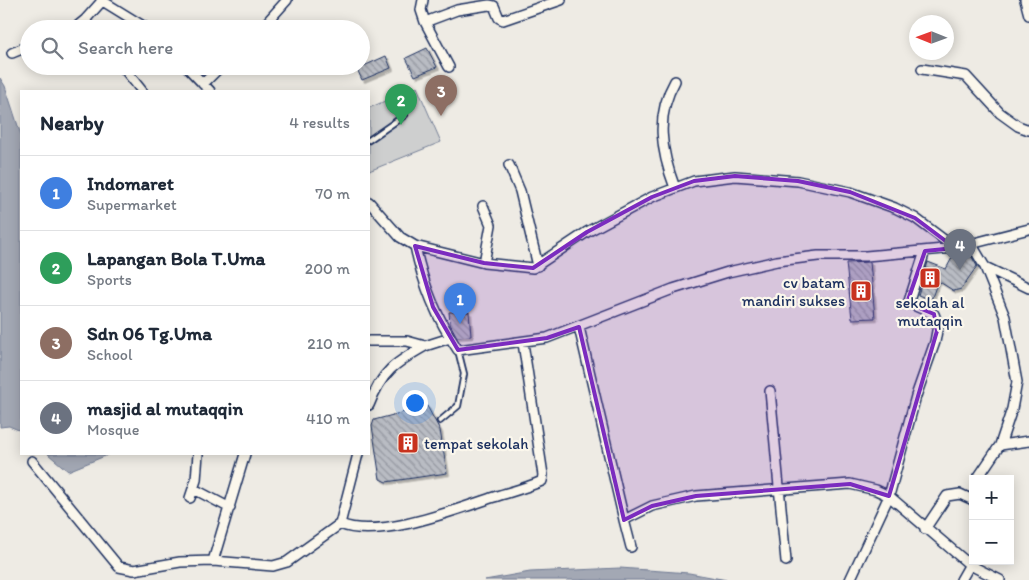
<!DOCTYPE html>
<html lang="en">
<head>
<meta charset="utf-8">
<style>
	:root { --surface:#fff; --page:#f6f6f7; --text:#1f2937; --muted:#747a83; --line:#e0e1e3; --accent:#c8321e }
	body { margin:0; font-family:Itim,sans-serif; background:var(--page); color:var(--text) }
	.controls { position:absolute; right:15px; bottom:15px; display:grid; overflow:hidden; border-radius:0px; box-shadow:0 2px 12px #0003 }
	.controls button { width:45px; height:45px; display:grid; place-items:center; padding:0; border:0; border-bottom:1px solid var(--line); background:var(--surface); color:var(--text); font:25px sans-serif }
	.compass { position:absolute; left:909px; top:15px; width:45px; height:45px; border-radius:50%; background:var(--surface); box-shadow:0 2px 12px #0003; rotate:271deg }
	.you { position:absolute; left:414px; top:402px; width:18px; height:18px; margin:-12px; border:4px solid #fff; border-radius:50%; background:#1a73e8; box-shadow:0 0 0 8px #1a73e833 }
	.badge { display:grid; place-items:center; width:32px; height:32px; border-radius:50%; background:var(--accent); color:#fff; font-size:16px; font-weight:700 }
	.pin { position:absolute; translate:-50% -41px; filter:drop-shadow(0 1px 2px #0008) }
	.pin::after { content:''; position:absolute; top:26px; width:18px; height:15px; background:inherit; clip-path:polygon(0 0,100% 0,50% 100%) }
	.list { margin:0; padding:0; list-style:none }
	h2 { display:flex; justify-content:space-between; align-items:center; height:65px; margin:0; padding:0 20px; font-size:21px }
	h2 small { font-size:16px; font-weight:400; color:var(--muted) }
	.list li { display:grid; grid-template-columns:32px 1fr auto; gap:15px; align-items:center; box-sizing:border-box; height:75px; padding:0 20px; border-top:1px solid var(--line) }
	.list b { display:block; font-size:19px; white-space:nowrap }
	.list p { margin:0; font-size:16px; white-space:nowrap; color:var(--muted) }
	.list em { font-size:16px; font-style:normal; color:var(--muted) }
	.icon { flex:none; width:28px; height:28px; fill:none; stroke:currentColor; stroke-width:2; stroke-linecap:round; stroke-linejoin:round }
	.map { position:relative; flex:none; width:1029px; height:580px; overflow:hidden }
	.search { position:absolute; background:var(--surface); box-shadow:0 2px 12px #0003; left:20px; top:20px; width:350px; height:55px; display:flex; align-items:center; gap:12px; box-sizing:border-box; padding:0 18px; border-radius:28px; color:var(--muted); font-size:19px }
	.panel { position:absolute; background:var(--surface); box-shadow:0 2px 12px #0003; left:20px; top:90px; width:350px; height:365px; border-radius:0px }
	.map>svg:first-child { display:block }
	.pitch { fill:#cecfcf; stroke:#747f96 }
	.water { fill:#a3a8b4; stroke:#6d7892 }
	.building { fill:url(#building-back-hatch); stroke:#1b2f5e; filter:url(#shadow) }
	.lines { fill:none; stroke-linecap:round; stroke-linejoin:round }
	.lane-casing { stroke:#1b2f5e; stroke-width:8 }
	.street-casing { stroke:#1b2f5e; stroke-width:12 }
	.lane { stroke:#fbf7ec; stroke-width:4.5 }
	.street { stroke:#fbf7ec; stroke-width:9 }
	.marked { fill:#7b2cbf; fill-opacity:0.2; stroke:#7b2cbf; stroke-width:4; stroke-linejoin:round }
	.labels { text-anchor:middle; stroke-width:4.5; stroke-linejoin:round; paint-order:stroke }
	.poi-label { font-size:16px; fill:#1b2f5e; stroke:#fbf7ec; text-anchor:end }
</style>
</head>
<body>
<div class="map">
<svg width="1029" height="580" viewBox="0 0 1029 580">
	<defs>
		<pattern id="building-back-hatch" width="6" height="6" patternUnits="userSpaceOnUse" patternTransform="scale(1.25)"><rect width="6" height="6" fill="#b9bcc3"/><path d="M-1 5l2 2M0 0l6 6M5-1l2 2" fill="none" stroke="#9699a2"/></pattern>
		<filter id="shadow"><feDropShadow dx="2.5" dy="2.5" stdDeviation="0" flood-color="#0004"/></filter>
	</defs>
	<rect width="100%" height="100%" fill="#eeebe4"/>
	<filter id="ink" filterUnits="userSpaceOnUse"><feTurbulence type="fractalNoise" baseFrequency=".02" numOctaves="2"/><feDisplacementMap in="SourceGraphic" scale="10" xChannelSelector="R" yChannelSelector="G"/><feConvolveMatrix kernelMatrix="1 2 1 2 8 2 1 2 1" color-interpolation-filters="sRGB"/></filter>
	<g filter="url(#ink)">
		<!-- pitch -->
		<path class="pitch" d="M417,87l24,55 -72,29v-63z"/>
		<!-- water -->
		<path class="water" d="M0,78l5,8 16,49v296l-12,-5 -9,1z
			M48,454h62l-42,17z
			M620,568l69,5 38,7h-242l45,-8z"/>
		<!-- building -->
		<path class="building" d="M427,48l10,19 -22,9 -9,-18z
			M386,56l5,12 -29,12 -5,-11z
			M969,252l8,14 -16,23 -7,2 -16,-10 -7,19 -13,-5 10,-33 18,7 8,-15z
			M870,262l5,56 -23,1 -6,-56z
			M449,312h20l2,24 -14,1 -7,-13z
			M427,406l13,24 7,43 -61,9 -6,-3 -8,-53 2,-6z"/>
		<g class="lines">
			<!-- lane casing -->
			<g class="lane-casing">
				<path id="lane" d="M369,140l36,-25
					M440,421l18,-15 6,-32 -6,-24"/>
			</g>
			<!-- street casing -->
			<g class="street-casing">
				<path id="street" d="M101,0l47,29
					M423,0l-2,10 4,12
					M1025,0l4,15
					M74,29l11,-9
					M91,29l-6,-9 17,-19
					M261,29l26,-29
					M12,53l17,-7
					M122,66l20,25
					M186,66l24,25
					M449,67l-24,-45 32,-12 32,-5 5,1 5,12 4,2 58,-20
					M922,69l44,7 34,37 18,13 11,4
					M203,84l18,-18
					M509,165l11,26 18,75
					M675,188c-14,-37 -20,-72 0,-107
					M369,202l31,35 15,9c8,39 21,71 43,104l89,-12 126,-49 55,-17 49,-11 41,-5h48l89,-8 74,-19
					M483,206l8,19 -7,38
					M972,245l13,22 20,50 12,65 -5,27 -12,36 -23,34
					M415,246l69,17 49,5 54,-36 65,-35 42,-16 41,-5 63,5 52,11 45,16 20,10 40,30
					M985,267l44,21
					M579,327l45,193
					M369,341h38l18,5 25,-8
					M770,391l16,170
					M369,405c13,-34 26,-42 56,-59
					M1000,445l29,-4
					M32,461l87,106 15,3 46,-8 33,-1 60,5 14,-4 53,-38 18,-70
					M194,489l36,19
					M190,498l6,-18 2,-26
					M340,524c38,16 115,-14 154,-27 16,-5 32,-9 48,-16l1,-6 -20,-132
					M925,529l22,-33 13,-2 13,6
					M631,547l-7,-27 28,-14 44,-10 154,-12 26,6 13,6 81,69 30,15
					M213,561l32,-107
					M850,580l39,-84 27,-100 19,-54 3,-17 -4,-11 -23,-10 -2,-3 16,-50
					M961,580l12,-21"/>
			</g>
			<!-- lane -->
			<use href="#lane" class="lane"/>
			<!-- street -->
			<use href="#street" class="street"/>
		</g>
	</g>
	<!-- marked area -->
	<path class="marked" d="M735,176l63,5 52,11 65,26 40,30 -30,3 -18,52 27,11 3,17 -48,165 -39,-12 -154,12 -44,10 -28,14 -45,-193 -32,11 -89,12 -25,-43 -18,-61 69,17 49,5 54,-36 65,-35 42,-16z"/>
	<!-- icons -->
	<defs>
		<g id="building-square" transform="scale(1.125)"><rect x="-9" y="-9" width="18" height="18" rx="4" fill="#c8321e" stroke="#fbf7ec"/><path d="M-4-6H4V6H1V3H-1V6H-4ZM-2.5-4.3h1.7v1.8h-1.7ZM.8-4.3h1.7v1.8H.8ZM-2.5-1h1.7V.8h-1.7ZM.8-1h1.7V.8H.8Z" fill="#fff"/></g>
	</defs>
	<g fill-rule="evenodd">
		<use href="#building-square" x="930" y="278"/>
		<use href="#building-square" x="861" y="291"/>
		<use href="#building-square" x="408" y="443"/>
	</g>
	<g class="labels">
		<!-- poi labels -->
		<g class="poi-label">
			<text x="845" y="288">cv batam<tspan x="845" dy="18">mandiri sukses</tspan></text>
			<text x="930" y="308" text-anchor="middle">sekolah al<tspan x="930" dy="18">mutaqqin</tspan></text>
			<text x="424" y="449" text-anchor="start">tempat sekolah</text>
		</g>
	</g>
</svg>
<div class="controls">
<button>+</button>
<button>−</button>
</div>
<svg class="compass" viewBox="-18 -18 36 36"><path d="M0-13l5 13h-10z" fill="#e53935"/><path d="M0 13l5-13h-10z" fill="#747a83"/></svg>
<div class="you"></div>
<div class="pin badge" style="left:460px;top:324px;background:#3f7fe0">1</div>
<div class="pin badge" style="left:401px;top:125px;background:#2e9e5b">2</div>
<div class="pin badge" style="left:441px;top:116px;background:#8d6e63">3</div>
<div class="pin badge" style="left:960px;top:270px;background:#6b7280">4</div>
<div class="search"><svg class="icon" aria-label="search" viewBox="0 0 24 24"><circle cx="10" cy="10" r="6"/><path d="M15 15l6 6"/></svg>Search here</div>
<section class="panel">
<h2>Nearby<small>4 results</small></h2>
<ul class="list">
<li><span class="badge" style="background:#3f7fe0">1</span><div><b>Indomaret</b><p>Supermarket</p></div><em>70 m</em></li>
<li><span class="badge" style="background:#2e9e5b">2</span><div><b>Lapangan Bola T.Uma</b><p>Sports</p></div><em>200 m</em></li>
<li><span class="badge" style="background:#8d6e63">3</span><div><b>Sdn 06 Tg.Uma</b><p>School</p></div><em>210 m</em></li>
<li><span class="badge" style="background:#6b7280">4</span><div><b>masjid al mutaqqin</b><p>Mosque</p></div><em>410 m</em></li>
</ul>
</section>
</div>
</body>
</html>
